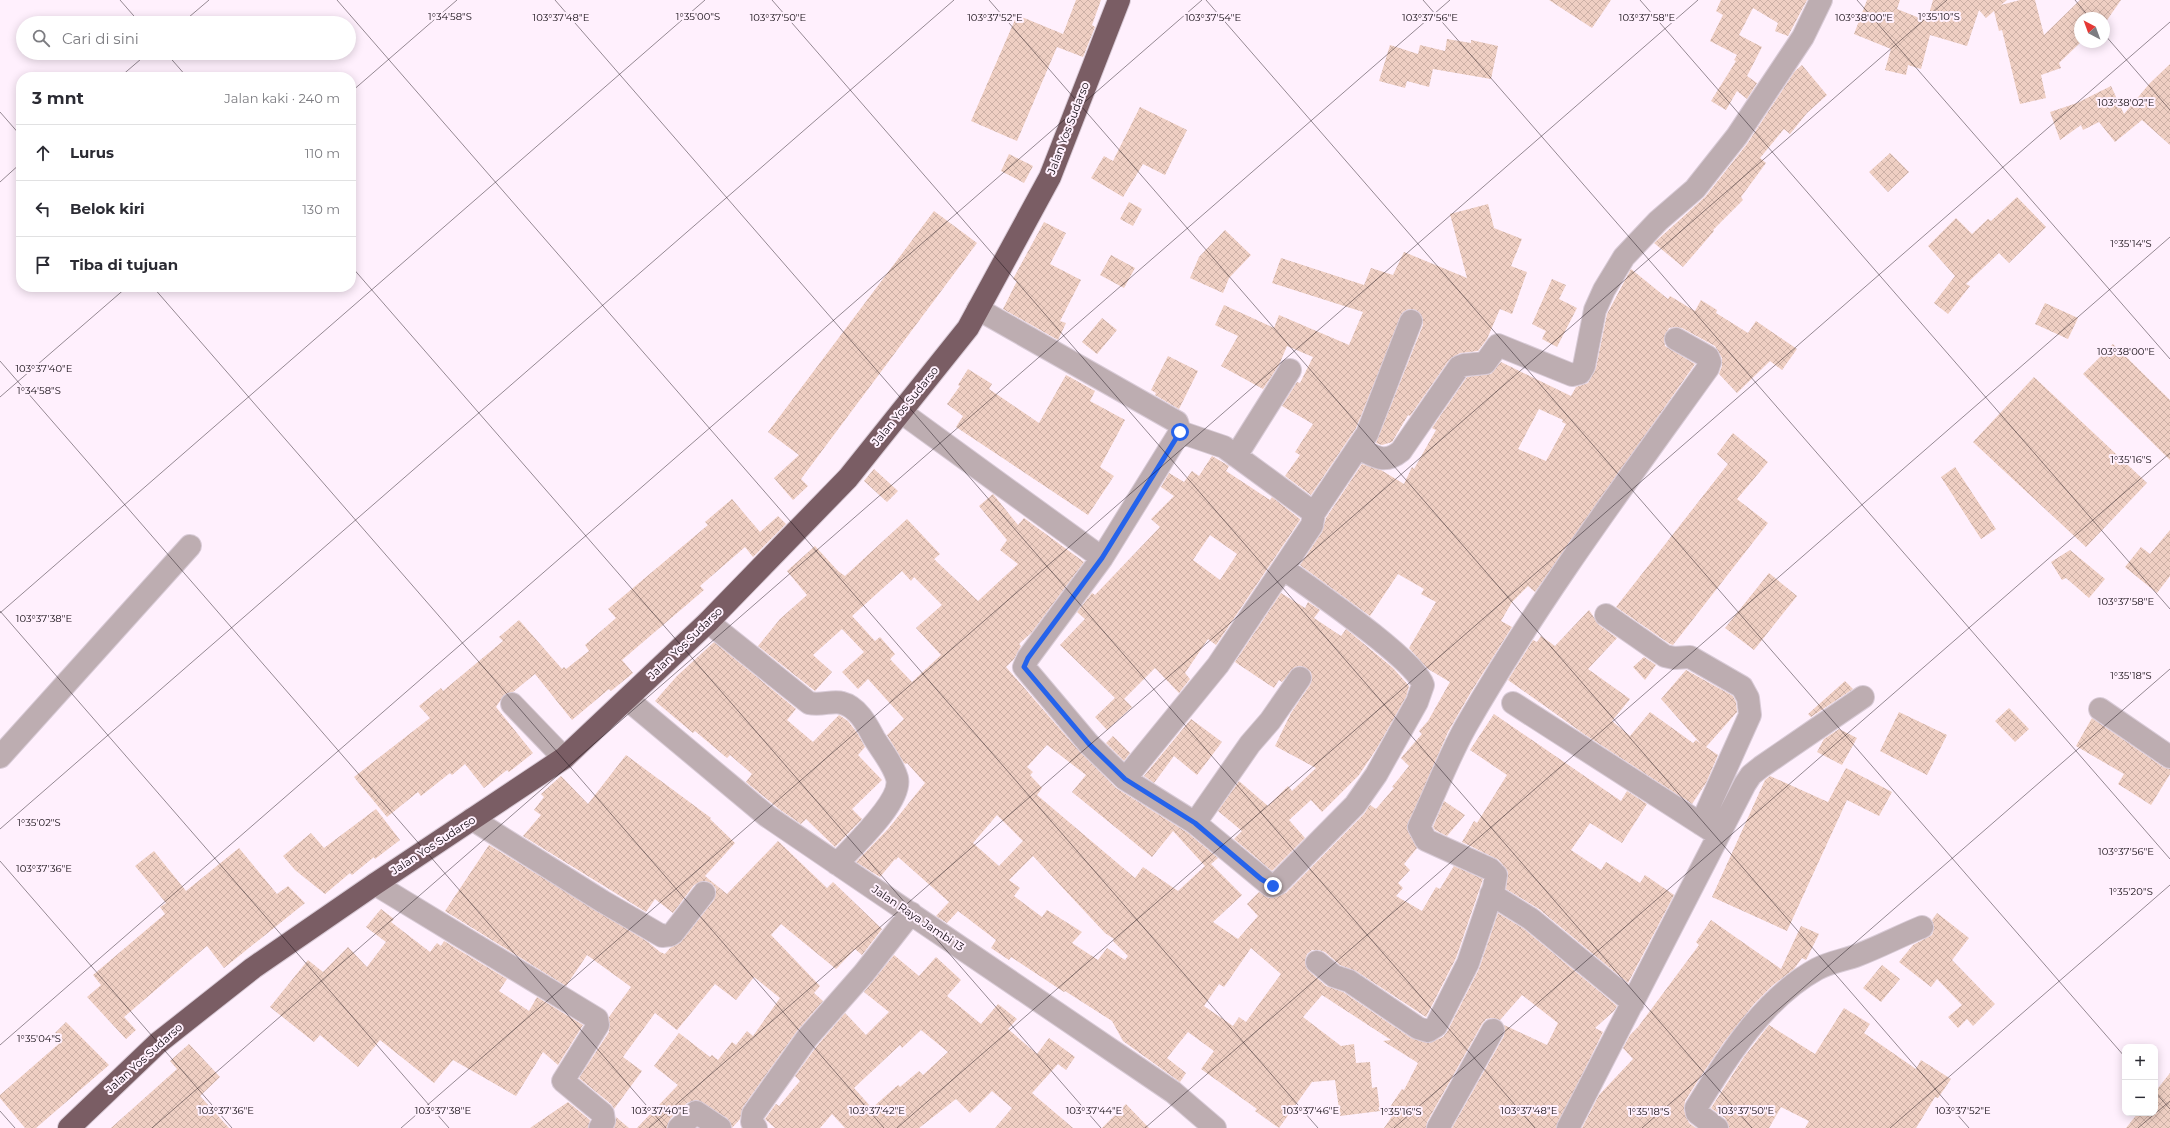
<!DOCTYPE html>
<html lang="id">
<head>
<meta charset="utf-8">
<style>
	:root { --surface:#fff; --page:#f7f7f7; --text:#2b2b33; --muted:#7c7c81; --line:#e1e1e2 }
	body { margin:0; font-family:Montserrat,sans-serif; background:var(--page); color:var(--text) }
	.controls { position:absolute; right:12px; bottom:12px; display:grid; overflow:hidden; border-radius:8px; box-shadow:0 2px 10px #0003 }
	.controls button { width:36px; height:36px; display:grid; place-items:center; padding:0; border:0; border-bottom:1px solid var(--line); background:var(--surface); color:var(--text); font:20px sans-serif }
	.compass { position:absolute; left:2074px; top:12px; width:36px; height:36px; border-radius:50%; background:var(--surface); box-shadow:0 2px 10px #0003; rotate:319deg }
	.stop { position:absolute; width:12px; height:12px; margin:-9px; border:3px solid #2563eb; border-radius:50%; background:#fff }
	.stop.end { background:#2563eb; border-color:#fff; box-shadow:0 1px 4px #0008 }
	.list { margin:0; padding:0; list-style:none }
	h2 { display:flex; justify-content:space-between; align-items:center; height:52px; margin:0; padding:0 16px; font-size:17px }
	h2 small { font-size:13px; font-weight:400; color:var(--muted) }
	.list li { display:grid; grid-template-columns:26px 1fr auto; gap:12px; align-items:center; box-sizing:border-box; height:56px; padding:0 16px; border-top:1px solid var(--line) }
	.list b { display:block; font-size:15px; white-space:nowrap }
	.list em { font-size:13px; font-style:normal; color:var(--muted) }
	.icon { flex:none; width:22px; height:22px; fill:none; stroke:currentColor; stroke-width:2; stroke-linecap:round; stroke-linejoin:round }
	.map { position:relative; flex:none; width:2170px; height:1128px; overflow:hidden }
	.search { position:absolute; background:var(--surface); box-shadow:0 2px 10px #0003; left:16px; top:16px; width:340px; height:44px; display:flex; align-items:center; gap:10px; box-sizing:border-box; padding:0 14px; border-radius:22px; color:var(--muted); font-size:15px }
	.panel { position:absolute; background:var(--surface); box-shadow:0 2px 10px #0003; left:16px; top:72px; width:340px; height:220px; border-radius:16px }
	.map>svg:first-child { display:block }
	.building { fill:url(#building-cross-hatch); fill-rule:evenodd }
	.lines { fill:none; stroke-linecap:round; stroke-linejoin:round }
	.minor-casing { stroke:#d9cbd7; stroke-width:24 }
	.highway-casing { stroke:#d9cbd7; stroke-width:24 }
	.minor { stroke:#bdadb1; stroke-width:22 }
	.highway { stroke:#7a5d64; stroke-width:22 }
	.route { stroke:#2563eb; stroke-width:5 }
	.ticks { fill:none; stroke:#130b12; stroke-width:1; stroke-opacity:0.45 }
	.labels { text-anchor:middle; stroke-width:4; stroke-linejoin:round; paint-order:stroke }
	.street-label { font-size:11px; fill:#130b12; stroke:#fff0fd }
	.ticks-label { font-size:10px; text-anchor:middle; fill:#130b12; stroke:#fff0fd; stroke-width:4; stroke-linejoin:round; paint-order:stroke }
</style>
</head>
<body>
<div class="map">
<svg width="2170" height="1128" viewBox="0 0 2170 1128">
	<defs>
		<pattern id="building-cross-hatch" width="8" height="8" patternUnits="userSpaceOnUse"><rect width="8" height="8" fill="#efcfc3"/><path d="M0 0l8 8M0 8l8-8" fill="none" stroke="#ccb0a6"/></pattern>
	</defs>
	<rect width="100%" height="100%" fill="#fff0fd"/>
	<!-- building -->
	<path class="building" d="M1076,0h25l-9,25 3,2 -12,30 -26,-10 -40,94 -46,-20 46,-106 46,19z
		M1549,0h62l-19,28z
		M1721,0h86l-19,36 -13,-5 3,-8 -25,-15 -14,27 23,12 -15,29 10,7 -10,16 -10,-8 -11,19 -15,-9 25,-40 -2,-1 3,-5 -27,-14 13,-26 -7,-4z
		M1867,0h33l-3,9 30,12 6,-21h74l-6,5 19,-5h15l9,35 36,-35h41l-16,23 -1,-5h-24l1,24 -22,21 2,5 -20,7 5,23 -26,6 -18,-74 -3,1 -5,-20 -8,7 -7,-8 -12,36 -37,-11 -9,34 -13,-4 -2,10 -21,-5 6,-21 -37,-15z
		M1447,39l24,4v-3l27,6 -7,33 -58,-10 -4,18 -22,-6 -2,7 -26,-7 11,-36 28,9 2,-9 25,6z
		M2170,64v81l-28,-25 -27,22 -16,-20 -16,8 -2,-5 -21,15 -10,-28 27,-9 34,-17 13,28 26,-31z
		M1802,65l25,30 -20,18 -17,21 -6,-5 -24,29 6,5 -25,34 2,3 -30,30 1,1 -31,36 -29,-24 51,-46 42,-53 48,-73z
		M1140,107l47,23 -22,45 -22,-11 -20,33 -32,-19 13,-22 9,5z
		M1890,153l19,19 -21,20 -19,-20z
		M1009,154l24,12 -9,17 -23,-12z
		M2017,197l29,30 -37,36 -10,-10 -33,31 4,2 -22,28 -14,-11 21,-27 -27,-30 28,-28 16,16 16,-15 3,2z
		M1129,202l13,7 -9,17 -13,-7z
		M1488,204l6,24 28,11 -11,27 16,6 -15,42 -12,-5 -13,30 -9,12 -18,2 -11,7 -39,56 -2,-1 -16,27 -10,3 -6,-2 47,-118v-6l-7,-9 -7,-1 -6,3 -47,116 -45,67 -26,-19 15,-21 -5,-3 18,-28 -31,-18 15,-24 3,1 13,-26 -26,-11 -8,19 -16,24 -42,-23 17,-30 -23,-11 9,-20 50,23 5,-13 70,30 14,-33 -91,-29 9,-25 83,27 7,-17 22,7 11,-23 63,26 -17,-64z
		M934,211l43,32 -176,236 7,7 -15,14 -19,-22 25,-23 -31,-23z
		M1044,222l22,11 -16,31 31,16 -21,41 6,2 -8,17 -55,-31 14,-28 -4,-2z
		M1225,230l26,25 -22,23 -6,15 -33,-15 9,-21z
		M1111,255l24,13 -11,20 -24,-13z
		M1631,269l37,30 2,-3 25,15 6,-11 16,10 -1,3 32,20 8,-12 41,28 -15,21 -12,-9 -33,32 -18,-19 3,-8v-8l-7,-12 -33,-18 -7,-1 -6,1 -5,11 1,7 30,18 -160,228 -7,-6 -16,16 -11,19 11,6 -41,65 -23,40 -41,95 10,21 -13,16 6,6 -12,13 5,5 -7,8 26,15 14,-24 4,2 14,-23 29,13 -27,79 -30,59 -70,-46 -16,-6 -15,-13 -6,-2h-7l-5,4 -2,6 4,11 17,15 17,6 68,46 18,5 14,-6 4,-5 32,-63 19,-56 26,16 93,77 -3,5 -19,17 8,4 -47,96h-104l52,-92v-11l43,20 11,-22 -36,-28 -22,25 -8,-2 -6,1 -4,5 -55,98 -1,6h-42l14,-20 -10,2 14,-21 2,1 14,-27 -35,-22 8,-1 -69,-45 -19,22 38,29 13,-2 2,19 14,-1 2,26 5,-1 3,24 -40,5 -5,-36 -23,2 -33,46 -24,-17 2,-2 -56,-40 13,-18 -26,-19 -21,26 19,15 -6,9 -57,-41 -11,-20 -47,-30 -1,1 -53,-35 -2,3 -18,-12 5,-8 -38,-29 -11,12 -11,-7 13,-14 -51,-45 -2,3 -1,-1 -15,18 -24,-15 32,-33 37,-46 -18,-20 -1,1 -2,-1 -17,-28 17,-16 -36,-40 -10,10 -16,-17 22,-20 -22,-23 -29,26 19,17 -17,19 -57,-45 22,-27 27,-24 -20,-24 28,-25 23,25 7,5 62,-57 33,35 -6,5 44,42 40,-37 -18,-14 7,-10 -28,-34 14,-12 25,31 6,-7 60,44 -52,70 -13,12 2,2 -7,13 -8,8 74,85 36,36 72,45 30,25 -7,6 31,31 -29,27 25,17 20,-23 -11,-12 12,-12 10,6 17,-5 78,-79 6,-9 6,4 18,-21 -2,-1 17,-21 -8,-8 21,-24 -3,-3 9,-10 22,-39 -22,-13 -19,-21 27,-46 -15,-8 3,-5 -26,-15 -28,42 -70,-51 22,-33 4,-14 36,-54 19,6 23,14 8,-17 2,2 22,-39 -4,-2 35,-51 24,-3 10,-12 70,34 5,-9 12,-4 8,-15 11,-54zM1539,409l24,11 -1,2 4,2 -20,37 -28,-12zM902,571l9,10 3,-4 28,28 -26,23 25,27 -29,27 -22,-23 5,-5 -15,-17 -5,4 -23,-25zM1047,745l39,30 -14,17 80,65 21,-26 32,35 -27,25 -35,-24 -8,11 -98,-83 5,-7 -12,-13 3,-3 -6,-5zM997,815l26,26 -24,25 -26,-23zM1033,856l72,77 9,6 -1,2 15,15 -3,4 -18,-12 -9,12 -26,-17 10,-11 -35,-22 -5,7 -28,-21 6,-8 -11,-8zM1251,948l30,26 -35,48 -7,-5 -6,9 -29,-20 15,-22 5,3z
		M1552,279l14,6 -7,14 18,9 -20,39 -15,-8 4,-8 -14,-7z
		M2045,303l33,15 -10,21 -33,-15z
		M1102,318l15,12 -20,24 -15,-12z
		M2113,344l57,56v60l-87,-86z
		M1168,356l30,15 -19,38 -24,-14 1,-2 -5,-3z
		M968,369l24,15 -3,5 50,34 27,-48 29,16 -5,10 35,19 -25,47 14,9 -26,39 -132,-88 7,-11 -16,-12 13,-18 -2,-1z
		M2034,377l113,106 -61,64 -113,-105z
		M1733,433l35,29 -31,37 31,24 -95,122 -3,-1 -54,-37 112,-143 -11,-10z
		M1212,456l17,10 -3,5 44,29 2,-3 28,22v1l-84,125 -8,-6 -23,34 5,6 -11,14 -24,-25 -31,31 8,8 -25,23 -12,-13 20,-19 -55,-53 25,-26 -8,-7 15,-19 3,2 65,-68 -9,-8 23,-23 -13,-9 8,-14 15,9 8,-11 7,5zM1210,535l27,19 -17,26 -27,-20z
		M1955,467l41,62 -15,10 -40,-62z
		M874,469l24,22 -11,11 -23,-21z
		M732,499l28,33 18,-16 8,8 -33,33 -8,-10 -45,39 4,4 -82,70 11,13 -22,18 -2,-2 -37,31 -37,-46 -22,18 -9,3 -8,12 37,46 -24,19 -2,-2 -23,18 -19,-24 -13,11 -2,-2 -29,23 -3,-4 -31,25 -33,-40 76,-59 -11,-12 22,-18 2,3 60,-50 -4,-4 20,-17 43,49 2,-2 2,2 23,-18 -4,-6 31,-27 -8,-9 100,-84 -3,-3z
		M2170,530v46l-13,17 -32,-26 16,-20 9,7z
		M2070,550l35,29 -16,19 -23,-20 -4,2 -11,-18z
		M1769,573l28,23 -43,54 -29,-22z
		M1281,593l24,15 3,-6 12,8 -6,8 27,18 5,-7 47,39 16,18 -3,11 -29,51 -18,27 -37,37 -11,-12 -22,20 16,18 -33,33 -38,-32 8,-8 -24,-20 21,-30 29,25 20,-20 4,5 24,-23 -41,-22 16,-33 19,-28 2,-6 -1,-7 -10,-6 -6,1 -13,15 -3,-2 -5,8 -39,-26z
		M1589,610l10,15 18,13 -29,31 42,30 -18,22 18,15 20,-24 43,31 3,-3 5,4 -40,-45 25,-29 47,26 3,6 1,10 -31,35 12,8 -12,28 -14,21 -108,-70 -76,-54 25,-40 4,2 4,-6 14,10z
		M714,642l82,67 -9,11 26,22 26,-27 9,6 10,13 7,13 -7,8 24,25 -30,29 10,10 -27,28 -29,-28 -5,5 -22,-15 -33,-27 6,-8 -22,-19 -3,3 -32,-27 -2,2 -38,-32 22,-25z
		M1644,657l12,8 -11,15 -12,-13z
		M1845,681l8,8 -42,28 -3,-3z
		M2009,708l20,21 -14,13 -20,-21z
		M1899,712l48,23 -20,40 -47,-24z
		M1494,714l127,87 6,-10 20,13 -25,39 -32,-20 -19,27 30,20 5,-8 34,21 5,-8 29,20 -46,88 -89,-74 -33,-20 2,-17 -9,-12 -37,-18 12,-21 3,2 30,-48 -37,-25z
		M2092,718l71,49 7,2v5l-19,31 -33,-21 6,-10 -48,-28z
		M1191,719l31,23 -25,33 -23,-19 -20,27 -10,-7z
		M1839,729l18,9 -15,27 -25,-13 7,-13z
		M1113,736l17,17 -6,8 -18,-18z
		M626,755l85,63 -1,1 25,24 -30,33 22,18 51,-53 49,47 6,-6 49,47 -20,26 -7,-6 -19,20 -55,-45 -10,11 49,51 -6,7 9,8 -26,30 -54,76 -3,12 -8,9 -5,-10 -30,-18 -10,3 -17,16 -3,9h-30l41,-43 -24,-19 25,-33 31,24 2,-2 6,5 14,-18 4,3 11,-14 6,5 27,-38 -26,-21 -18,23 -21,-16 -38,46 -22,-17 -32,44 19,14 -28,38 -3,-5 -32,-26 30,-46v-15l22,-30 -44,-32 -21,31 -121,-75 44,-66 159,97 12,10 5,2 5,-6 10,-5 34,-43 2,-11 -5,-6 -6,-2 -11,4 -21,28 -18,-14 -9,13 -123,-76 18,-21 -7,-5 10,-13 -3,-3 20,-18 27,28z
		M1846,768l46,24 -13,24 -32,-16 -60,131 -75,-34 53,-117 5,-4 58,26z
		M1444,801l21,14 -18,21 -12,-6 -2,-3z
		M376,809l24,31 -25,19 -1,-2 -22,18 -2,-2 -25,21 -30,-24 -12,-14 28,-23 13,15z
		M239,848l38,46 11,-8 17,17 -81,65 -17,-22 -83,71 12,13 -10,9 -39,-42 14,-12 -8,-10 72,-61 -5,-7 6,-4 -31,-37 19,-15 32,40z
		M381,909l13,10 -3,3 39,30 7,-9 4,3 3,-5 63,38 -8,12 30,20 8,-14 46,28 -25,40 -15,-13 -27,44 -63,-36 -19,23 -54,-43 -22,27 -38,-32 -6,7 -44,-35 38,-47 15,12 25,-25 19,20 19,-25 -20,-15z
		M1937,913l32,25 -17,22 43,44 -22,22 -6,-7 -9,9 -10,-11 14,-12 -25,-26 -6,8 -32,-25 14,-17 19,-10 2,-7 -2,-8z
		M1711,920l70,49 20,-43 18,8 -13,26 -4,-2 -8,11 -22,17 -18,18 -30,38 -27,40 -12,19 -1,9 5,13 7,5h-114l17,-33 34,-36 -10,-11 7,-13 8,-8 61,-82 -3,-3z
		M894,955l25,21 17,-19 25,23 -14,16 34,28 17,-20 19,15 -9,10 29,25 12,-16 26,19 -9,13 -8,-6 -26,29 41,35h-78l17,-20 -20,-17 -22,22 -14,-14 -37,29h-74l-13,-14 -12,14h-45l-9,-8 -1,-1 11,-15 3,2 21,-25 -5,-5 22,-30 28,-33 21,22 23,-23 -25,-20zM921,1030l27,22 -25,23 -4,-4 -19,16 -2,-2 -26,23 -18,-20 46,-43 2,3z
		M1882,965l18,14 -19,23 -18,-14z
		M1844,1008l26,16 -6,9 52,36 5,-9 30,19 -13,19 -3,-1 -19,31h-111l4,-7 -28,-14 -12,21h-40l-4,-10 -14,-10 33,-51 25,-32 46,29z
		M66,1022l43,43 -73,63h-11l-25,-30v-3l62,-54 -7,-8z
		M189,1044l31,33 -20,19 29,32h-118l66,-59 -7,-8z
		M2170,1073v55h-44l12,-15h17v-21z
		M568,1102l22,18 -2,8h-58z
		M1126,1104l23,24h-47z
		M616,1117l13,11h-15z"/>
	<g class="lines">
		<!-- minor casing -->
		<g class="minor-casing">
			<path id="minor" d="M978,309l199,113 3,10 -78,126 -74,100 -4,9 65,77 36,35 70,44 76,63 6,-2 78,-79 21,-30 41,-73 6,-17c-8,-26 -113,-97 -139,-116
				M901,412l201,146
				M1180,432l44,15 90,66
				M1358,448c17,8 26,17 43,3l58,-84 5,-2 21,-2 13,-18 74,30 8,-2 4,-7 11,-56 9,-20 20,-33 34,-36 37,-32 42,-53 66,-99 18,-37
				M1236,456l54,-86
				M1606,615l59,41 9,2 16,-1 52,30 6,11 2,17 -49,109
				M708,622l101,81c12,3 24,-3 33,0 16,4 25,22 32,35 8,13 19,26 23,40 6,23 -45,69 -60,86
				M627,699l140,117 406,276 42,36
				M1513,703l199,128
				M512,704l52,54
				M2100,709l70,48
				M0,757l190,-211
				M1125,779l93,-114 94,-140 2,-12 53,-79 44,-113
				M472,819l130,82 60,35 8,-1 3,-2 31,-40
				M1195,823l55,-79 20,-23 30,-43
				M375,884l222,135 1,6 -35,56 40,33 1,7 -4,7
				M1491,894l40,25 102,84
				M1317,962l17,14 15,5 69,47 10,3 8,-5 32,-63 26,-76 2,-12 -6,-6 -64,-29 -7,-13c16,-33 29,-69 47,-101 72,-125 158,-241 242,-358l2,-6 -2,-5 -32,-18
				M679,1128l17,-16 24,16
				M756,1128l-4,-6 1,-8 54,-76 57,-65 47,-60
				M1438,1128l55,-98
				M1568,1128l177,-344 6,-9 10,-8 102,-70
				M1717,1128l-20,-15 -1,-5c31,-51 68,-110 121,-139 13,-7 28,-9 41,-14 21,-8 42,-19 64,-28"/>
		</g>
		<!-- highway casing -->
		<g class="highway-casing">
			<path id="highway" d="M69,1128l89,-85 95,-75 122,-84 189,-126 144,-136 140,-144 120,-150 82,-151 69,-177"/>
		</g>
		<!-- minor -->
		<use href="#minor" class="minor"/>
		<!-- highway -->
		<use href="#highway" class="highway"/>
	</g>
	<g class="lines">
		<!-- route -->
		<path class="route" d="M1180,432l-78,126 -74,100 -4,9 65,77 36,35 70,44 66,56 12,7"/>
	</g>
	<!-- ticks -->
	<path class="ticks" d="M120,0l20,23M337,0l981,1128M555,0l980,1128M772,0l980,1128M989,0l980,1128M1206,0l919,1057M1423,0l747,859M1640,0l530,609M1857,0l313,359M2075,0l15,18M182,23l27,-23M2104,34l66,76M166,53l21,24M120,77l28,-24M351,92l106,-92M0,112l21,24M0,182l21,-19M351,266l750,862M153,287l731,841M0,361l666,767M0,397l127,-110M0,611l449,517M0,613l705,-613M0,829l954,-829M0,861l232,267M0,1045l1202,-1045M2155,1092l15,17M0,1111l15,17M152,1128l1298,-1128M401,1128l1297,-1128M649,1128l1298,-1128M897,1128l1273,-1106M1145,1128l1025,-891M1394,1128l776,-675M1642,1128l528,-459M1890,1128l280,-243M2138,1128l32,-27"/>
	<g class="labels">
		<!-- street labels -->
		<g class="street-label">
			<text transform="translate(1068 128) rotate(-69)" y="4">Jalan Yos Sudarso</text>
			<text transform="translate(905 406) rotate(-51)" y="4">Jalan Yos Sudarso</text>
			<text transform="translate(685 643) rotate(-44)" y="4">Jalan Yos Sudarso</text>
			<text transform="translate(433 845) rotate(-33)" y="4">Jalan Yos Sudarso</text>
			<text transform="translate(918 918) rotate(34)" y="4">Jalan Raya Jambi 13</text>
			<text transform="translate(144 1058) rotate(-42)" y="4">Jalan Yos Sudarso</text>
		</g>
	</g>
	<g class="ticks-label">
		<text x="450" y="20">1°34'58"S</text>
		<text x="698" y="20">1°35'00"S</text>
		<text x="1939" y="20">1°35'10"S</text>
		<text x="995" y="21">103°37'52"E</text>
		<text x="1213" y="21">103°37'54"E</text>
		<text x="1430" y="21">103°37'56"E</text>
		<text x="561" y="21">103°37'48"E</text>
		<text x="778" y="21">103°37'50"E</text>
		<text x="1647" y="21">103°37'58"E</text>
		<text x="1864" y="21">103°38'00"E</text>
		<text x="2126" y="106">103°38'02"E</text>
		<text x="2131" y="247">1°35'14"S</text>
		<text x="2126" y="355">103°38'00"E</text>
		<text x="44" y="372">103°37'40"E</text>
		<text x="39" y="394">1°34'58"S</text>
		<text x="2131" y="463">1°35'16"S</text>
		<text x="2126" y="605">103°37'58"E</text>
		<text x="44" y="622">103°37'38"E</text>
		<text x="2131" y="679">1°35'18"S</text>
		<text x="39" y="826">1°35'02"S</text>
		<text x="2126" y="855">103°37'56"E</text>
		<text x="44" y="872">103°37'36"E</text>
		<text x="2131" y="895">1°35'20"S</text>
		<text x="39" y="1042">1°35'04"S</text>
		<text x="226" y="1114">103°37'36"E</text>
		<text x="443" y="1114">103°37'38"E</text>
		<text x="660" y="1114">103°37'40"E</text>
		<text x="877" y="1114">103°37'42"E</text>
		<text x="1094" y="1114">103°37'44"E</text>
		<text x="1311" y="1114">103°37'46"E</text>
		<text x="1529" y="1114">103°37'48"E</text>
		<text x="1746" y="1114">103°37'50"E</text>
		<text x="1963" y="1114">103°37'52"E</text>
		<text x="1401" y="1115">1°35'16"S</text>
		<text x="1649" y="1115">1°35'18"S</text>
	</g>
</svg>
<div class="controls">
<button>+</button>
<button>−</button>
</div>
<svg class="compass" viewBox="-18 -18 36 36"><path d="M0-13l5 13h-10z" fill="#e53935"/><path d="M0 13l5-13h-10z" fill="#7c7c81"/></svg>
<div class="stop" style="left:1180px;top:432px"></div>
<div class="stop end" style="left:1273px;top:886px"></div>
<div class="search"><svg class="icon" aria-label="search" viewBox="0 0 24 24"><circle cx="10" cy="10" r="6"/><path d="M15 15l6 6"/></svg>Cari di sini</div>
<section class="panel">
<h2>3 mnt<small>Jalan kaki · 240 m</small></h2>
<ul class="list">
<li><svg class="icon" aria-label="ahead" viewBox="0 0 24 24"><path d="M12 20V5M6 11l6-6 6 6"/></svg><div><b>Lurus</b></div><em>110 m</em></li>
<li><svg class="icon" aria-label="left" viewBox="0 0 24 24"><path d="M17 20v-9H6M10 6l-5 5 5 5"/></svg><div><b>Belok kiri</b></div><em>130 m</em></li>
<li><svg class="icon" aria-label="arrive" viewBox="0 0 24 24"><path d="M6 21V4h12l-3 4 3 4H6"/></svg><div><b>Tiba di tujuan</b></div></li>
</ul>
</section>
</div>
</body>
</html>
